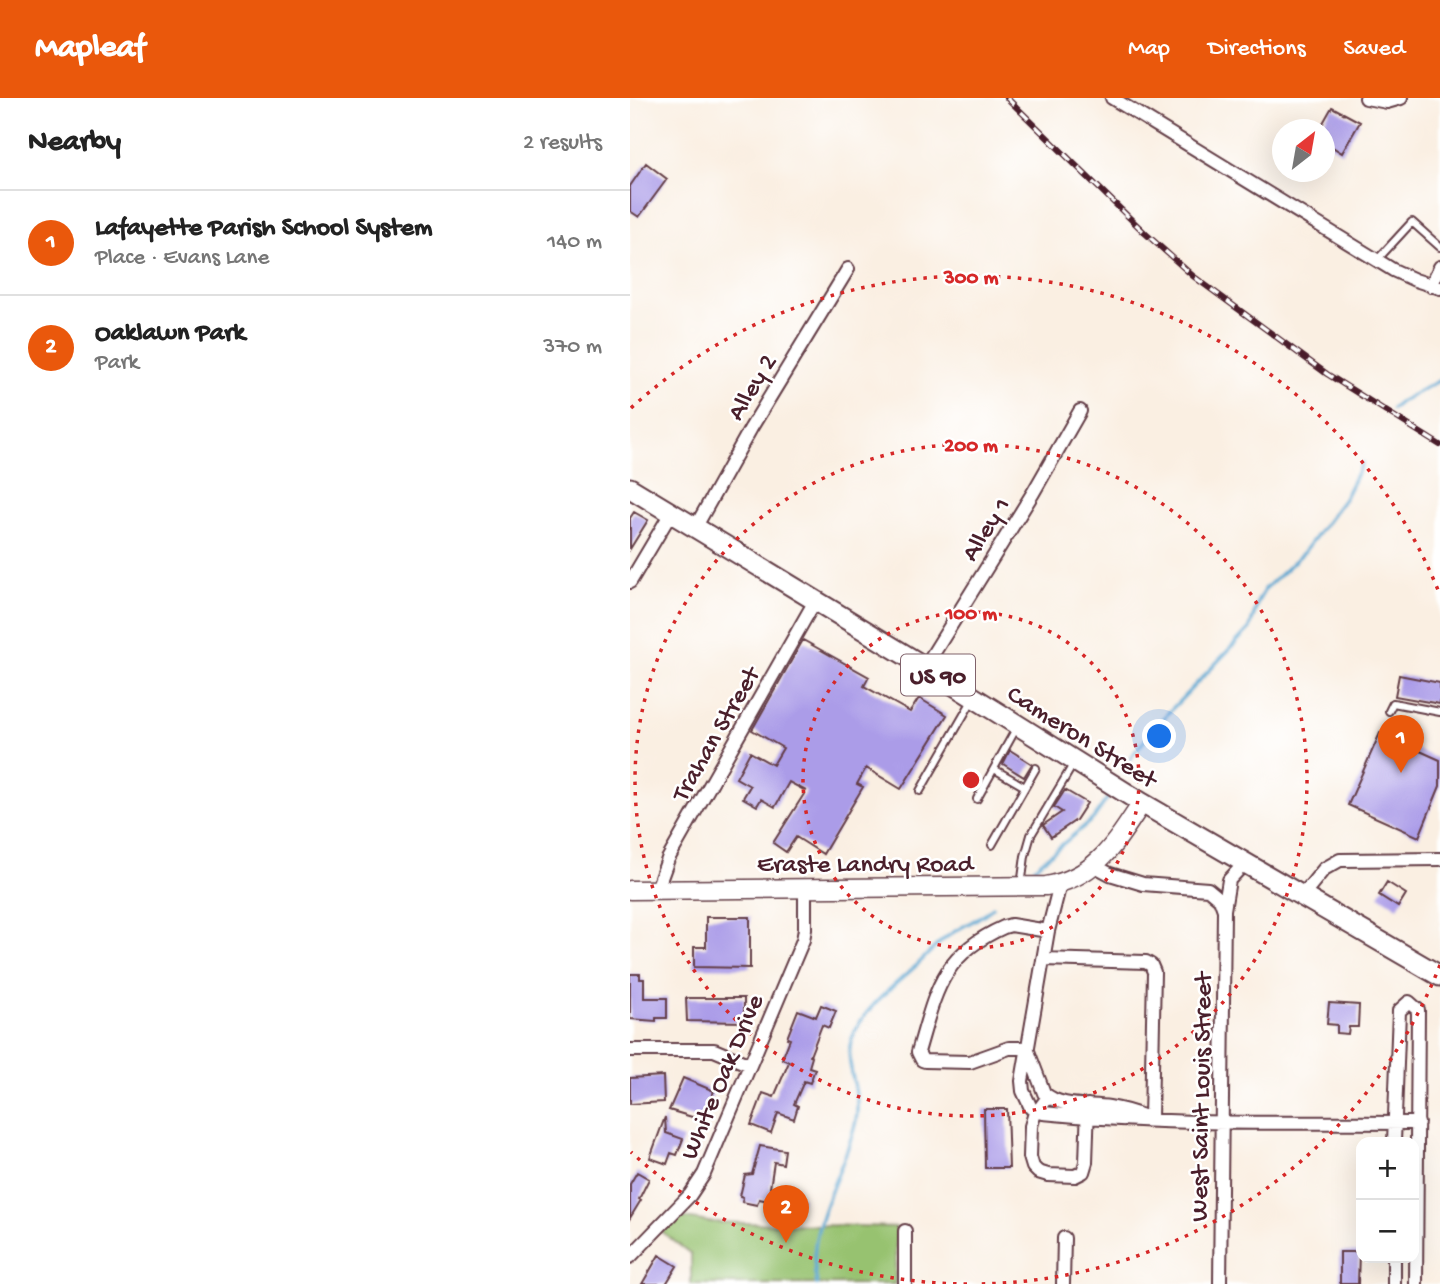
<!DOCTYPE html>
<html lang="en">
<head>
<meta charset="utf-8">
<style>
	:root { --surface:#fff; --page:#f2f2f2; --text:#222; --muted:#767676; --line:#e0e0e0; --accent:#ea580c }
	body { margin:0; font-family:"Gochi Hand",sans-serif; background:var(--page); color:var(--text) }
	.controls { position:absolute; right:21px; bottom:21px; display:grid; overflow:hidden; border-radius:14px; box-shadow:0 7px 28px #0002 }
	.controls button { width:63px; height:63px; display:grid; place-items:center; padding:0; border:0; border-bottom:2px solid var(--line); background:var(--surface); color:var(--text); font:35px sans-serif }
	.compass { position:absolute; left:642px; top:21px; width:63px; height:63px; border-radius:50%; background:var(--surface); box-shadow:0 7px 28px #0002; rotate:31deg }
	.you { position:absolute; left:530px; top:639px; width:24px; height:24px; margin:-18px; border:5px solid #fff; border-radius:50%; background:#1a73e8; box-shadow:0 0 0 10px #1a73e833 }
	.badge { display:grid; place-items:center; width:46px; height:46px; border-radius:50%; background:var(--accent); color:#fff; font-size:23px; font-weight:700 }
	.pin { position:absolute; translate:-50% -58px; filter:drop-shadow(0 2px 4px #0008) }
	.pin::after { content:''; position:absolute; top:37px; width:24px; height:21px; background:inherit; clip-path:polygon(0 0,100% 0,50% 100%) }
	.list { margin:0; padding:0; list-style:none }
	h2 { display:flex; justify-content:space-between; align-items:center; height:91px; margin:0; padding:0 28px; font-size:30px }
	h2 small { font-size:23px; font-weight:400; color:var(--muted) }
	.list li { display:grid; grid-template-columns:46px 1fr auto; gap:21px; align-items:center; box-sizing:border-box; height:105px; padding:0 28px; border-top:2px solid var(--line) }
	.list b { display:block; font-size:26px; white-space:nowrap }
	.list p { margin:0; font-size:23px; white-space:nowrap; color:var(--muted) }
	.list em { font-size:23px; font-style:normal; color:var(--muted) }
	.map { position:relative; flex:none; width:810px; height:1186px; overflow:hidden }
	header { display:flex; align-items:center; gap:42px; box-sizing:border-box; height:98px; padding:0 35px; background:var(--accent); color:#fff }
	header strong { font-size:33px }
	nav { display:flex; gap:38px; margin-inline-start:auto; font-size:24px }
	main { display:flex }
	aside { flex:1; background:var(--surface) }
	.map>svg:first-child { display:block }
	.green { fill:#97c26f; stroke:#70704d; stroke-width:2 }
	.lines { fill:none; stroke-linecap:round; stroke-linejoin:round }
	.stream { stroke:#56a5d0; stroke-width:3.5 }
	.building { fill:#ab9ce8 }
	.lane-casing { stroke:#643e46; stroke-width:10 }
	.street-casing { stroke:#643e46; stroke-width:16 }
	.secondary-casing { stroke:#643e46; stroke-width:21 }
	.primary-casing { stroke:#643e46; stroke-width:23 }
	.lane { stroke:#fff; stroke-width:6 }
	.street { stroke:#fff; stroke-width:12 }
	.secondary { stroke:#fff; stroke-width:18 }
	.primary { stroke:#fff; stroke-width:19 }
	.rail-casing { stroke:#4a1f2b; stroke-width:6 }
	.rail { stroke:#fff; stroke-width:3.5; stroke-dasharray:10; stroke-linecap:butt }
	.ring { fill:none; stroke:#d62828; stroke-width:3.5; stroke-dasharray:3.5 7 }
	.labels { text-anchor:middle; stroke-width:5; stroke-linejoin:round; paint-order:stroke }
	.shield { fill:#fff; stroke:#80626b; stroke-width:2 }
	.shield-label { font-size:24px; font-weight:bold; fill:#4a1f2b }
	.street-label { font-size:26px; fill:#4a1f2b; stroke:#fff }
	.centre { fill:#d62828; stroke:#fff; stroke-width:3.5 }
	.ring-label { font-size:21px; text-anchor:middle; font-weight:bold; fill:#d62828; stroke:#fff; stroke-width:5; stroke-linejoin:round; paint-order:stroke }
</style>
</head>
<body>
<header>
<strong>Mapleaf</strong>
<nav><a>Map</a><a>Directions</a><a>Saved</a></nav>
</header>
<main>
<aside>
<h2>Nearby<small>2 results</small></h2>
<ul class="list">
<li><span class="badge">1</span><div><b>Lafayette Parish School System</b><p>Place · Evans Lane</p></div><em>140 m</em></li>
<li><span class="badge">2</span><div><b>Oaklawn Park</b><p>Park</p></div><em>370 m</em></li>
</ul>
</aside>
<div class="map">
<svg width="810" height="1186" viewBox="0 0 810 1186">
	<rect width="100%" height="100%" fill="#fff"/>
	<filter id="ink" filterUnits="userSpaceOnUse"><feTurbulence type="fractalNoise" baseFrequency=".0143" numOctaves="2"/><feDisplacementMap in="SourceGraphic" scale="14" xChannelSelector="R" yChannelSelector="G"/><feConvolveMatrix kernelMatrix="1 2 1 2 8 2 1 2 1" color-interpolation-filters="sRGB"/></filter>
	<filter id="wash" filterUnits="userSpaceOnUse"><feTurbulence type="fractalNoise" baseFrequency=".00686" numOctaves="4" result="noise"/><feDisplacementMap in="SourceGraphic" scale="28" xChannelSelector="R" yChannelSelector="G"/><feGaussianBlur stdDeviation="1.57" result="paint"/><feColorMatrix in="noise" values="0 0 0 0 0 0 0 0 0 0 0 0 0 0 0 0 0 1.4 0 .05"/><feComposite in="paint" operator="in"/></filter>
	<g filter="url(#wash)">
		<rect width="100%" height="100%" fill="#faefe2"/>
		<!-- green -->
		<path class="green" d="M44,1118l35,6 187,5 -1,57h-204v-30l-29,-22z"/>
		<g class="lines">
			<!-- stream -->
			<path class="stream" d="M762,311l8,-7 40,-22
				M494,673l10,-18 33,-39 83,-86 8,-27 7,-12 39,-37 40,-53 18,-36
				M405,769l58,-48 16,-23
				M187,1186c-14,-57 28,-110 39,-164 7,-37 -21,-61 4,-98 15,-22 37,-39 57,-57 10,-10 20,-21 31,-29 14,-11 32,-16 45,-29"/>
		</g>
		<g id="blocks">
			<!-- building -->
			<path class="building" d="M702,9l28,15 -18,31 -17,-11v-12h-6z
				M16,65l21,16 -28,38 -9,-6v-25z
				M4,414l14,8 -18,29v-31z
				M173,542l66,37 -5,9 46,26 9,-14 28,17 -46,74 -35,-21 -9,16 6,3 -40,67 -27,-17 -10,15 -13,-9 33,-52 -17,-9 -14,25 -14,-8 -4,7 -14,-8 7,-12 -14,-8 14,-26 23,13 10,-17 -31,-18z
				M769,577l41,8v21l-45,-8z
				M750,635l60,27v26l-21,51 -71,-32z
				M380,652l22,14 -8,13 -21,-13z
				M435,692l22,13 -11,17 -25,17 -8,-12 19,-13 -8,-5z
				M757,784l19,12 -8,13 -19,-12z
				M76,819h44v51l-56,-1v-20h12z
				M0,876h10v5h4v19h23v20h-11v3l-26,-2z
				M56,900h58v24l-57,-1z
				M699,905l30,2 -1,22h-9l-1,7 -11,-1v-8l-10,-1z
				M191,907l15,6 -7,17 -7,-3 -12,31 2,1 -3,10 6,2 -5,14 -6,-2 -10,23 4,2 -4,13 -16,-6 -7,20 -20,-8 12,-32 11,4 15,-35 -7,-3 8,-20 -3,-1 11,-28 18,7z
				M33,978l1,26 -34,2v-26z
				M53,980l31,13 -12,29 -33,-10z
				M354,1011h23l2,59h-24z
				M35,1019l1,16 17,6 -6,16 -6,-2 -4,11 -17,-6z
				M130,1048l25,4 -2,14 -9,-2 -4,26 25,4v3l8,1 -2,9 -8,-1 -1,2 -33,-7 -2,6 -15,-3 1,-5 -3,-1 5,-21 7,-1z
				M7,1074l12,7 -10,20 2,1 -11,18v-34z
				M710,1154h19l-1,32h-18z
				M29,1157l18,11 -11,18h-24z"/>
		</g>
	</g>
	<g filter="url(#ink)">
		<use href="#blocks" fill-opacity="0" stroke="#643e46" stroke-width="2"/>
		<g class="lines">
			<!-- lane casing -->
			<g class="lane-casing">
				<path id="lane" d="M747,162l35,-38 28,25
					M759,613l4,-8 47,9
					M364,671l31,18
					M290,693l53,-92
					M347,701l40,-72
					M362,747l44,-77
					M391,788l4,-30 6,-21 43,-72"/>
			</g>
			<!-- street casing -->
			<g class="street-casing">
				<path id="street" d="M482,0l281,172 22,10 25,8
					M736,0l21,4 14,-4
					M801,188l9,-19
					M65,430l56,-100 97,-159
					M0,484l41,-69
					M295,569l108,-174 47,-82
					M465,768l15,8 33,10 65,5 12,10 4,11
					M430,786l-12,47 -26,150 1,10 8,17 12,5c125,13 250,9 375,10
					M27,791l11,-30 147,-258
					M672,798l22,-27 16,-9 100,-1
					M413,861l103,3 5,3 3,7 -3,147
					M398,950h-19l-39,14 -45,-1 -3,-1 -4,-8c18,-61 23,-97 86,-125l7,-2 37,6
					M0,952h84l36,15
					M398,953l16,42c15,15 46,11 65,14 14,2 26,6 39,11
					M418,999l-14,19 -3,10 -1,31 3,10 5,5 10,3 27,1 8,-4 3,-10 2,-57
					M764,1044l5,-131 10,-9 9,8 -2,274
					M275,1133v53
					M0,1159l60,-62 14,-21 99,-234 2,-11v-40
					M433,1186l1,-46
					M590,1186l4,-374 5,-30 16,-17
					M764,1186v-26"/>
			</g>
			<!-- secondary casing -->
			<g class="secondary-casing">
				<path id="secondary" d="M0,792l416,-4c50,-8 70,-44 96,-83"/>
			</g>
			<!-- primary casing -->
			<g class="primary-casing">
				<path id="primary" d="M0,390l295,179 217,136 298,173"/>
			</g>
			<!-- lane -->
			<use href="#lane" class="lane"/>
			<!-- street -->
			<use href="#street" class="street"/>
			<!-- secondary -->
			<use href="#secondary" class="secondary"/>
			<!-- primary -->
			<use href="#primary" class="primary"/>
			<!-- rail casing -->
			<g class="rail-casing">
				<path id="rail" d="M377,0l139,136 47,42 134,98 113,71"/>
			</g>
			<!-- rail -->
			<use href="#rail" class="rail"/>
		</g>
	</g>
	<!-- distance rings -->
	<g class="ring">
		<circle cx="341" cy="682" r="168"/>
		<circle cx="341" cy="682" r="336"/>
		<path d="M810 867A504 504 0 0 1 345 1186M337 1186A504 504 0 0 1 1 1054M1 310A504 504 0 0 1 810 497"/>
	</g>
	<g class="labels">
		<!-- shield labels -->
		<rect class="shield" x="271" y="556.5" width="74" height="41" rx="5"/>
		<g class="shield-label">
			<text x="308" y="585">US 90</text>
		</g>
		<!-- street labels -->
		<g class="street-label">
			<text transform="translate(120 288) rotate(-59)" y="9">Alley 2</text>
			<text transform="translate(354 430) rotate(-58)" y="9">Alley 1</text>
			<text transform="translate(84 635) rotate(-60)" y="9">Trahan Street</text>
			<text transform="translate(453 637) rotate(32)" y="9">Cameron Street</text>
			<text x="235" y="773">Eraste Landry Road</text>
			<text transform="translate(90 978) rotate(-67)" y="9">White Oak Drive</text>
			<text transform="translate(569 999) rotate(-89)" y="9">West Saint Louis Street</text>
		</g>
	</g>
	<circle cx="341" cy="682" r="10" class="centre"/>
	<g class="ring-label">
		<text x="341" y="185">300 m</text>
		<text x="341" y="353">200 m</text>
		<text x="341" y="521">100 m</text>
	</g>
</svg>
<div class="controls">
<button>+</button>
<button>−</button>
</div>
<svg class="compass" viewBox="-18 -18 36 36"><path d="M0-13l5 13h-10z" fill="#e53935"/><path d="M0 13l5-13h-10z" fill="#767676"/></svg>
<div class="you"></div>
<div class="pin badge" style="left:771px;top:675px">1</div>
<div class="pin badge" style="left:156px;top:1145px">2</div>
</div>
</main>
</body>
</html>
